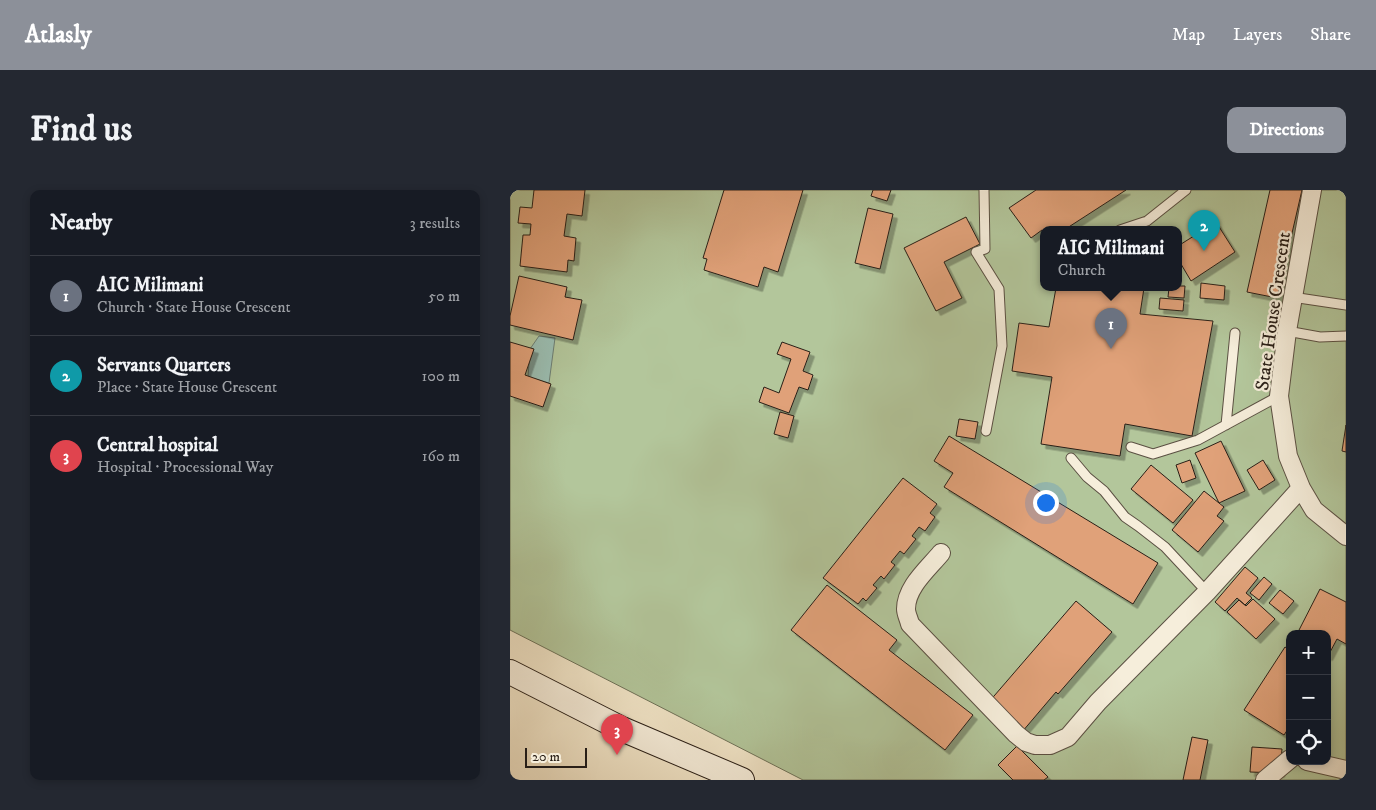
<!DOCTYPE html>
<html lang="en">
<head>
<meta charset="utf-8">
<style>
	:root { --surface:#171b24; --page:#242831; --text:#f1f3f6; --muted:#9ea1a6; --line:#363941; --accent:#8c9099 }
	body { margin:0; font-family:"IM FELL DW Pica",serif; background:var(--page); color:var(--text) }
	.controls { position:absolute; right:15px; bottom:15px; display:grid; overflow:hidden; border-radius:10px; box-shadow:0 2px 8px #0003 }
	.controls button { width:45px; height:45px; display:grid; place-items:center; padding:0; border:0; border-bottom:1px solid var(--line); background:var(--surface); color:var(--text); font:25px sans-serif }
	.scale { position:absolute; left:15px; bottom:12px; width:62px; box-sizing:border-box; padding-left:5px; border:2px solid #291f17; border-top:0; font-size:14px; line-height:18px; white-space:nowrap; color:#291f17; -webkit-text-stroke:4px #f6eedb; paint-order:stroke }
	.you { position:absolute; left:535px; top:312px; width:18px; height:18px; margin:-12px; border:4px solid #fff; border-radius:50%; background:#1a73e8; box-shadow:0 0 0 8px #1a73e833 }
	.badge { display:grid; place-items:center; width:32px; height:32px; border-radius:50%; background:var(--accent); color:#fff; font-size:16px; font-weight:700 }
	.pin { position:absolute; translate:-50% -41px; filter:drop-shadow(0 1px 2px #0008) }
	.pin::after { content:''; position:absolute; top:26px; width:18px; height:15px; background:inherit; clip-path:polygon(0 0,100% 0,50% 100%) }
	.popup { position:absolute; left:530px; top:36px; width:142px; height:65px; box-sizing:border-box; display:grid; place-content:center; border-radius:10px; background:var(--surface); filter:drop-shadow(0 1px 4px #0005); font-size:16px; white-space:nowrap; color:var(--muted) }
	.popup b { font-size:19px; color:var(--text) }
	.popup::after { content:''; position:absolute; left:50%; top:100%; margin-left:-10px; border:10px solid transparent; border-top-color:var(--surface) }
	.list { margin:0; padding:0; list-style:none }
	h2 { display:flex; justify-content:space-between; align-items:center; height:65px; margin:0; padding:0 20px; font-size:21px }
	h2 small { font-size:16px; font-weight:400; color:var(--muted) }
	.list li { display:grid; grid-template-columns:32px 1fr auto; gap:15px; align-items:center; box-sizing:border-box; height:80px; padding:0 20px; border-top:1px solid var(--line) }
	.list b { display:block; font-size:19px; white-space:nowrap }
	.list p { margin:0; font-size:16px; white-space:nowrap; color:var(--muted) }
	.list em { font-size:16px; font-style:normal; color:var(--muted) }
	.icon { flex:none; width:28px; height:28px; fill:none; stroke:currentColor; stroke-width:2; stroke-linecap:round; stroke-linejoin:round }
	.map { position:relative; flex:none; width:836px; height:590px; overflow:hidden; border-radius:10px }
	header { display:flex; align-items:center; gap:30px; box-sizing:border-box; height:70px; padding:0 25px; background:var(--accent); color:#fff }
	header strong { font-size:24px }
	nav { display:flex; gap:28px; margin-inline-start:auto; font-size:18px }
	.intro { display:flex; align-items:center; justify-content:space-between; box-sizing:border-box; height:120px; padding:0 30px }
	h1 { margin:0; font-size:35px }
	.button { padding:12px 22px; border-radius:10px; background:var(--accent); color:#fff; font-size:18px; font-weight:700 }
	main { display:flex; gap:30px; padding:0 30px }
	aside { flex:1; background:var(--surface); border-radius:10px; box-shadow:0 2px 8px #0003 }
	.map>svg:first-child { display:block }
	.green { fill:#b3c69b; stroke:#6e7259; fill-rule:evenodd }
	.water { fill:#9bbfb3; stroke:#6d7f75 }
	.building { fill:#e0a179; stroke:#291f17; filter:url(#shadow) }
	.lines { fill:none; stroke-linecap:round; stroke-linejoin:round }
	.lane-casing { stroke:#5b5043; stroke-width:11 }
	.street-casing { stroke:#5b5043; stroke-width:20 }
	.secondary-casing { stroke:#291f17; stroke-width:26 }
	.lane { stroke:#f6eedb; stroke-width:9 }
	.street { stroke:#f6eedb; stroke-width:18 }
	.secondary { stroke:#f6eedb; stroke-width:24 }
	.labels { text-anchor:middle; stroke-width:4.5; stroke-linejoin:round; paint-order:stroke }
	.street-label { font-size:19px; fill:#291f17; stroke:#f6eedb }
</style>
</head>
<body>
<header>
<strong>Atlasly</strong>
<nav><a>Map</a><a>Layers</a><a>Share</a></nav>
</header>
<div class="intro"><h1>Find us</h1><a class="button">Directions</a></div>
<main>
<aside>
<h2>Nearby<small>3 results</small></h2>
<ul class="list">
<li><span class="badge" style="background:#6b7280">1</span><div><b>AIC Milimani</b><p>Church · State House Crescent</p></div><em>50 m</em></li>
<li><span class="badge" style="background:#0f9aa8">2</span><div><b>Servants Quarters</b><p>Place · State House Crescent</p></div><em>100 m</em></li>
<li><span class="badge" style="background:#e0444e">3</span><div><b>Central hospital</b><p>Hospital · Processional Way</p></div><em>160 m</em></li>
</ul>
</aside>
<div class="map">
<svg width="836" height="590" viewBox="0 0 836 590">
	<defs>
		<filter id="shadow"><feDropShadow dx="4.5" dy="4.5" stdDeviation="0" flood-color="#0004"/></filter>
	</defs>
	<rect width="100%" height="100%" fill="#f1e5c8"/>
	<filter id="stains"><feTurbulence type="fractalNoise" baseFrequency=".004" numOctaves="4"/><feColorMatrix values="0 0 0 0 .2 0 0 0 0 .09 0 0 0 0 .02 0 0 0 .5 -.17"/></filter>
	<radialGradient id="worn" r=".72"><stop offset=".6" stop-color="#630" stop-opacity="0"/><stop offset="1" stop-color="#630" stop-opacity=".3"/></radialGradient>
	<!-- green -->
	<path class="green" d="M0,0h836v590h-543l-293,-150zM534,40h134v58h-134zM780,444h37v127h-37z"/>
	<!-- water -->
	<path class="water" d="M29,146l16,2 -6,45 -21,-6 2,-28z"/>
	<!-- building -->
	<path class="building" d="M24,0h51l-3,26 -15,-2 -3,22 12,2 -2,23 -6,-1 -1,12 -47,-6 3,-31h7l1,-11 -13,-1 2,-16 12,1z
		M214,0h79l-25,82 -14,-5 -6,20 -54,-17 3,-11 -4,-1z
		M363,0h18l-4,11 -16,-5z
		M526,0h90l-62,40h-20v2l-2,-2 -11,8 -22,-30z
		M760,0h32l-25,108 -30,-6z
		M358,18l25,6 -13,55 -25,-6z
		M456,27l14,27 -36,18 18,36 -26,13 -32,-63z
		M706,32l19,30 -44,29 -13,-22v-13z
		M9,86l48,11 -2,10 17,3 -9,40 -63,-15v-9z
		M691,93l24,3 -1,14 -24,-2z
		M668,96h7l-1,12 -16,-1 1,-9h9z
		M546,98h88l-4,26 73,7 -21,115 -67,-12 -5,32 -79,-12 11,-67 -40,-6 7,-48 30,4z
		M650,108l24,2 -1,11 -24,-2z
		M0,152l24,7 -9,26 26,9 -8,23 -33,-11z
		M272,152l28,10 -7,19 10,4 -5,15 -9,-3 -10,26 -30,-11 5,-15 15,6 12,-34 -14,-5z
		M270,222l14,4 -6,22 -14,-4z
		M449,229l19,3 -3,17 -19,-3z
		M836,235v27l-4,-1z
		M439,246l209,127 -25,41 -189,-117 9,-14 -19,-12z
		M711,251l24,50 -26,12 -24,-50z
		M680,270l6,18 -14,5 -6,-18z
		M753,270l12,20 -16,10 -12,-20z
		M641,275l42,35 -20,23 -42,-34z
		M393,288l34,26 -7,9 5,4 -10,14 -6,-4 -7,9 4,3 -12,15 -4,-3 -9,11 4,3 -11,14 -3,-3 -8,9 4,3 -11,13 -3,-3 -5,6 -35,-26z
		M694,301l20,16 -7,9 7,5 -26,31 -26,-22z
		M735,377l13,11 -12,15 6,5 -7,7 -8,-7 -12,13 -10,-9z
		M754,387l8,7 -13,16 -9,-7z
		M317,395l70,55 -8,10 84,65 -28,35 -154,-120z
		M810,399l26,13v42l-9,-5 -9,17h-1v-22h-30z
		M770,400l14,11 -11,13 -14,-11z
		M743,409l22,20 -19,20 -29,-27 12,-12 7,6z
		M566,411l36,31 -54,62 -2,-2 -34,40 -34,-29z
		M775,457l5,3v76l-6,9 -40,-25z
		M682,547l16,3 -8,40h-17z
		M507,556l31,31 -4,3h-31l-15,-15z
		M742,557l30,2 -2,24 -30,-1z"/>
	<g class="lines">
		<!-- lane casing -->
		<g class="lane-casing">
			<path id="lane" d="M474,0l1,59 -9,3 23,37 3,57 -16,85
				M610,40l27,-9 39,-31
				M782,107l54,8
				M777,141l33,6 26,-1
				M716,235l9,-92
				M621,257l22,7 45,-14 81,-44
				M561,268l16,19 17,14 21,26 13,9 27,21 42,45"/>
		</g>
		<!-- street casing -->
		<g class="street-casing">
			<path id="street" d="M802,0l-25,141 -8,65 9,60 13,32 13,22 32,26
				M431,363c-13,16 -35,34 -35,56 0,5 3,10 4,15l106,110 10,8 9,3h15l18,-8 30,-35 109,-110 94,-104
				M797,571l39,9
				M755,590l25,-21"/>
		</g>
		<!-- secondary casing -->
		<g class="secondary-casing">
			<path id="secondary" d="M0,482l112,57 120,51"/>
		</g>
		<!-- lane -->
		<use href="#lane" class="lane"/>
		<!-- street -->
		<use href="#street" class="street"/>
		<!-- secondary -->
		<use href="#secondary" class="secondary"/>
	</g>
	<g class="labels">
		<!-- street labels -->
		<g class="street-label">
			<text transform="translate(762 121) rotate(-82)" y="7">State House Crescent</text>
		</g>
	</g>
	<rect width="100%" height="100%" filter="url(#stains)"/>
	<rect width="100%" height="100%" fill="url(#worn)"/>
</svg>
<div class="controls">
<button>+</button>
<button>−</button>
<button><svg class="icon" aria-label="locate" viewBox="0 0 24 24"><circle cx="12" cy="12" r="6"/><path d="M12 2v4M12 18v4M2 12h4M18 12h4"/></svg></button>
</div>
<div class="scale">20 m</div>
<div class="you"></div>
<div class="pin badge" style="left:601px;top:159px;background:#6b7280">1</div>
<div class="popup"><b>AIC Milimani</b>Church</div>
<div class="pin badge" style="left:694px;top:61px;background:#0f9aa8">2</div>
<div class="pin badge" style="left:107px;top:565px;background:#e0444e">3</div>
</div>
</main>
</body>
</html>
